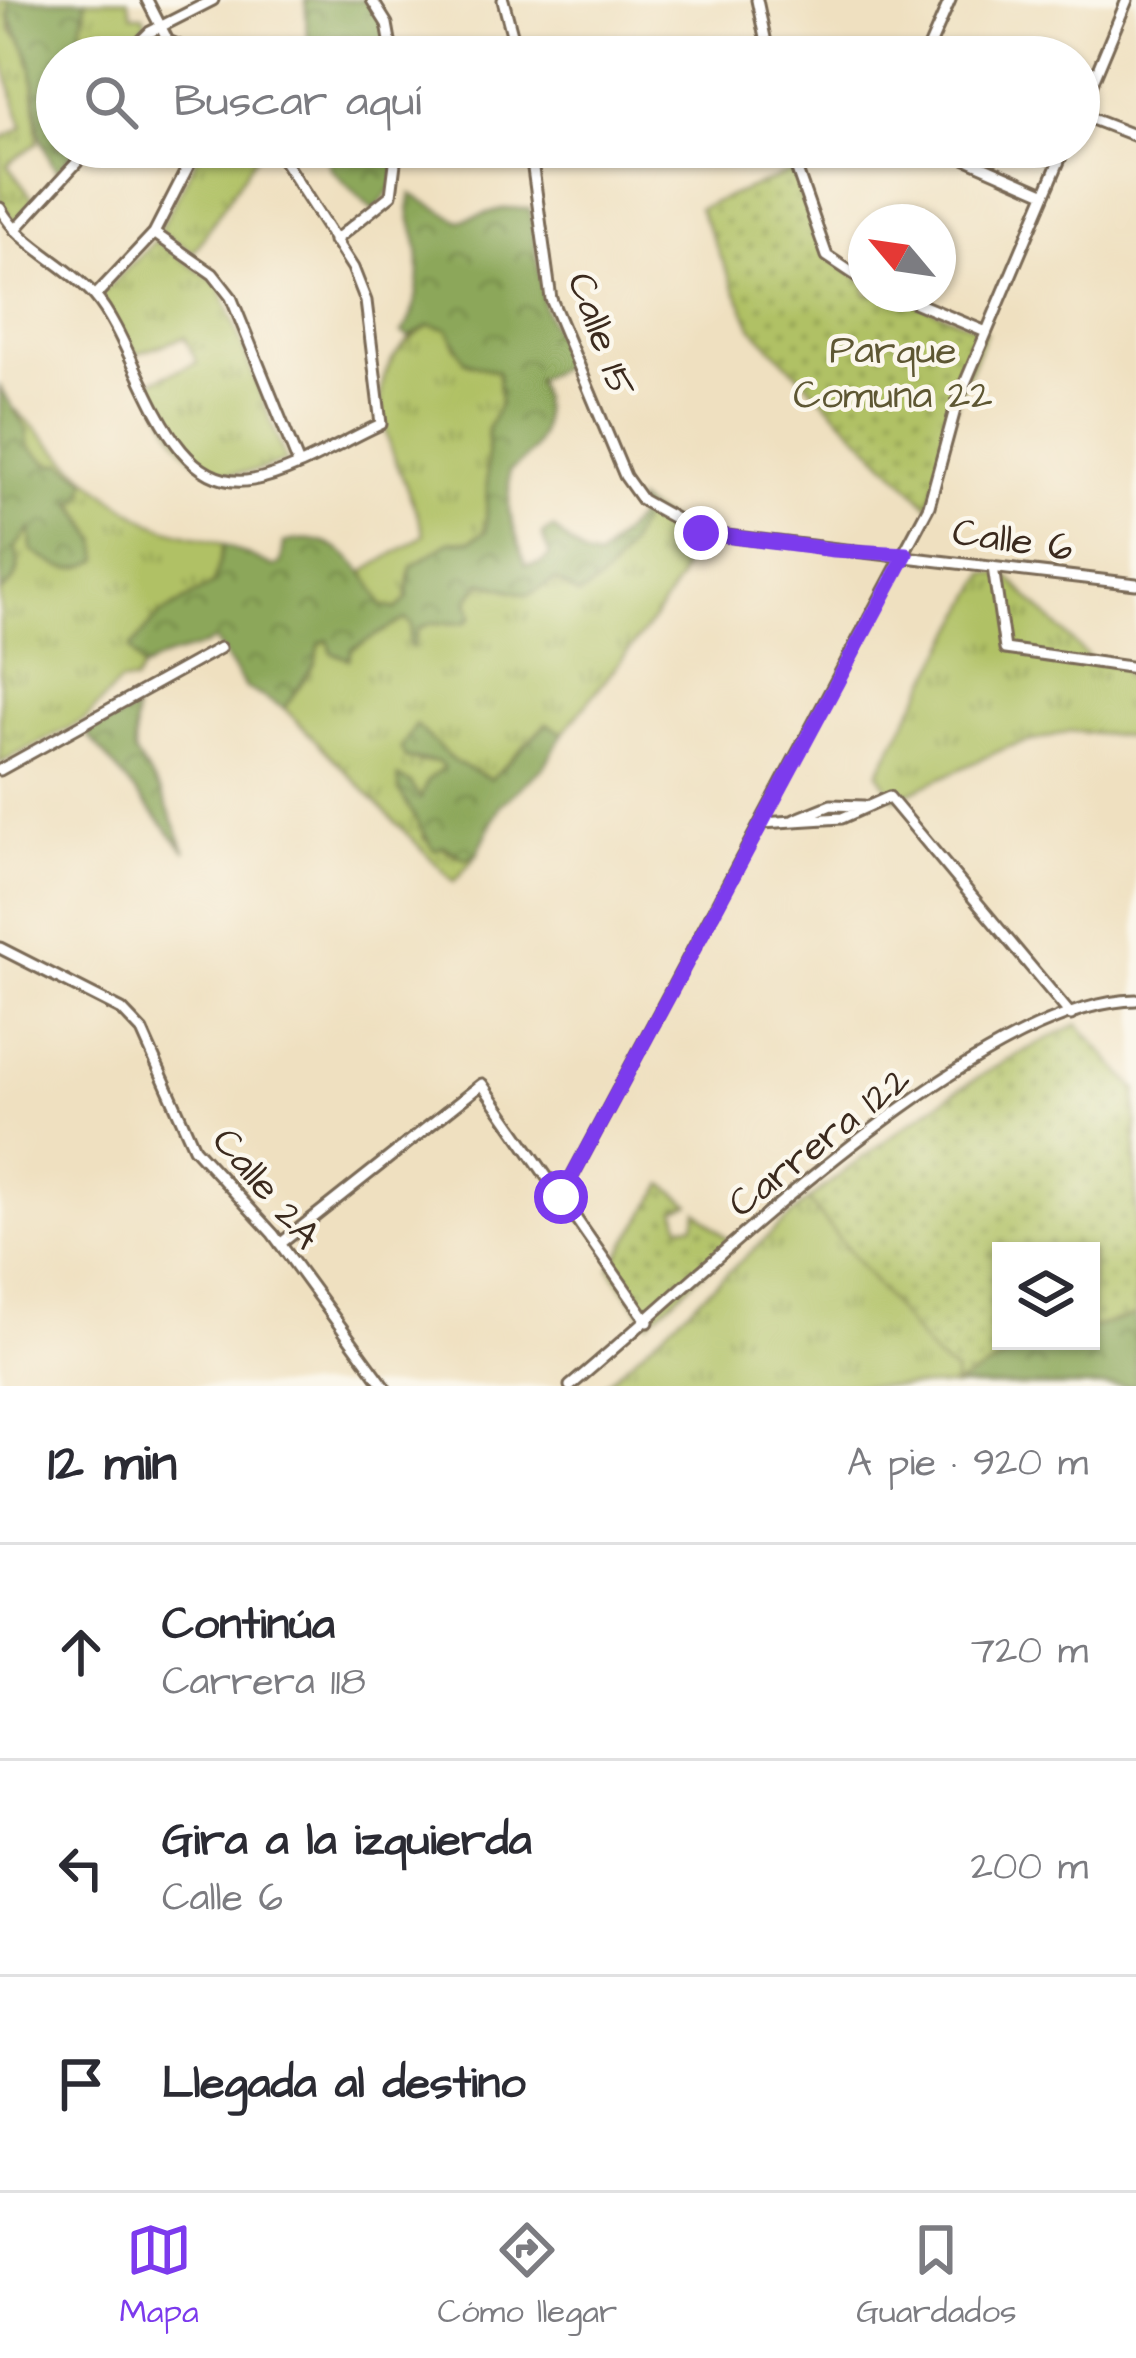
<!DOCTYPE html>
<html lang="es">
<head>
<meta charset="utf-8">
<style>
	:root { --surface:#fff; --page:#f2f2f3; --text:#2b2b33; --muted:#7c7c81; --line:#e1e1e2; --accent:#7c3aed }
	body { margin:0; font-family:"Architects Daughter",sans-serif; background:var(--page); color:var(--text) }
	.controls { position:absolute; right:36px; bottom:36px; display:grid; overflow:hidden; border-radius:0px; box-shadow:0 3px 9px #0004 }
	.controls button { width:108px; height:108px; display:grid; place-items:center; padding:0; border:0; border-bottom:3px solid var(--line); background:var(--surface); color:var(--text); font:60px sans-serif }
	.compass { position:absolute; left:848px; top:204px; width:108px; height:108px; border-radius:50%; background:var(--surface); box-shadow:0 3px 9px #0004; rotate:299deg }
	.stop { position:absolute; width:36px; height:36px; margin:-27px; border:9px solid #7c3aed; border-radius:50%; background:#fff }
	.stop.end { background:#7c3aed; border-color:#fff; box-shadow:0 3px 12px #0008 }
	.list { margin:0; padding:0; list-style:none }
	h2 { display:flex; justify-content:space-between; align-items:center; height:156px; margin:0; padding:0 48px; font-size:51px }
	h2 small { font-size:39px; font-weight:400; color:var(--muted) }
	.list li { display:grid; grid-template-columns:78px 1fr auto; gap:36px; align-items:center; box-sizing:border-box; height:216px; padding:0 48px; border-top:3px solid var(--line) }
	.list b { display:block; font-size:45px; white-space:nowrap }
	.list p { margin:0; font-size:39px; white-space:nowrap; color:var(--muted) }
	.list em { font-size:39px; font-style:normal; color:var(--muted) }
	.icon { flex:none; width:66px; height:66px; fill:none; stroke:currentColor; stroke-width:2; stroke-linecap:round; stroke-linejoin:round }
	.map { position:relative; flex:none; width:1136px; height:1386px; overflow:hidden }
	.search { position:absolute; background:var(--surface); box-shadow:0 3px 9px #0004; left:36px; right:36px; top:36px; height:132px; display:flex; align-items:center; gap:30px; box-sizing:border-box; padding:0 42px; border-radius:66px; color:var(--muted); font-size:45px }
	.sheet { height:804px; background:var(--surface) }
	nav { display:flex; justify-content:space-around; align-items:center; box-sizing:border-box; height:168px; border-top:3px solid var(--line); background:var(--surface); font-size:33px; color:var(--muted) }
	nav a { display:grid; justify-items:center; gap:6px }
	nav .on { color:var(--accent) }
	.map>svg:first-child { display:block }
	.grass { fill:url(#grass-tufts); stroke:#767642; stroke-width:3 }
	.forest { fill:url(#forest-crowns); stroke:#64683c; stroke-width:3 }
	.park { fill:url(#park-dots); stroke:#767642; stroke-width:3 }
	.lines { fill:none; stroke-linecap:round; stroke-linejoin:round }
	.minor-casing { stroke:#7a6a57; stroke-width:15 }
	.minor { stroke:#fff; stroke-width:9 }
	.route { stroke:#7c3aed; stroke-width:15 }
	.labels { text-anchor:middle; stroke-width:9; stroke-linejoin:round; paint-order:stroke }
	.street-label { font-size:39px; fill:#3b2a1e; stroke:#fbf7ec }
	.park-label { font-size:39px; fill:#5e5733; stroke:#fbf7ec }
</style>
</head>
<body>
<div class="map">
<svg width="1136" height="1386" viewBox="0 0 1136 1386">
	<defs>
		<pattern id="grass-tufts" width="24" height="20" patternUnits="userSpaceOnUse" patternTransform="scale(3)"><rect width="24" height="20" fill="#b0c165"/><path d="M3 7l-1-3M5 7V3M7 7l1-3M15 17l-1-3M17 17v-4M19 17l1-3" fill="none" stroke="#909d53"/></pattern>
		<pattern id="forest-crowns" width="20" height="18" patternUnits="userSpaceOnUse" patternTransform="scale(3)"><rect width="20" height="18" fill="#8ca75a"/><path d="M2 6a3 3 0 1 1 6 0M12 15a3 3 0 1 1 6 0" fill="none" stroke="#74884a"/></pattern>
		<pattern id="park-dots" width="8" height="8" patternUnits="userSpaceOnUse" patternTransform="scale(3)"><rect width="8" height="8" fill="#b0c165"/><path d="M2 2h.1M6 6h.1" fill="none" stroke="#909d53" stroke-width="1.8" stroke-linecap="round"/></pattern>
	</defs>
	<rect width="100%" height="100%" fill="#fbf7ec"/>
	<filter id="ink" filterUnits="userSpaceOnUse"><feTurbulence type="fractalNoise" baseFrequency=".00833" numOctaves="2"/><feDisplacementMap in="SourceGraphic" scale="24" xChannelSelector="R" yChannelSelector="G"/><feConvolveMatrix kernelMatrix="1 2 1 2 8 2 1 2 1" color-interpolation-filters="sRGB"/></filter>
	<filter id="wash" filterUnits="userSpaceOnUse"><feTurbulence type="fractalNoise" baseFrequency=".004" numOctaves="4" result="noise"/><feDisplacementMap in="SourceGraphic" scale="48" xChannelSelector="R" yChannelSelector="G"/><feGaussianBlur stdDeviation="2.7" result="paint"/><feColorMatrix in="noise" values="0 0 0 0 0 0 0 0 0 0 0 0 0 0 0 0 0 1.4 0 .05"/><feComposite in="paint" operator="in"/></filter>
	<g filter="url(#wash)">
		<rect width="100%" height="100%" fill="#efe0c0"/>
		<!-- grass -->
		<path class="grass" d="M0,0h8l3,30 14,15 7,24 6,73 -31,23 26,34 -18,24 -15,-22v-62l23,-12 -23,-76z
			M86,0h42l4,15h11l3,8 -27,34h-43z
			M203,147h59l-68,105 -35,-21z
			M155,241l64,44 67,176c-86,33 -105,-4 -137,-79l48,-19 -12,-26 -49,17 -37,-57z
			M429,325l20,4 6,18 43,24 2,33 -12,24 -2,103 -16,10 -21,1 -38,25 -5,33 -10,9 -14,-3 -18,-34 60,-37c-20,-74 -89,-152 5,-210z
			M15,409c43,41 83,86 137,114 23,11 49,13 72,22l-10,39 -56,32 -27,32 12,21 -9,13h-14l-34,37 -86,44v-171c19,-12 22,-23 15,-44l16,-19 1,21 65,-11 -46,-74 -24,-19v-16z
			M647,508l46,25 -14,47 -26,40 -90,113 -17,-9 -55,55 -38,-18 -36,-35 -16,22 17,14h21l6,6 -25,32 -20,-8 20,27 4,20 41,20 11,-3 -22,26 -170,-174 31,-45 5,-20 8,-3 21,19 3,-10 53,-30 13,10 13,-6h34l7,-7 -4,-15 13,-19 47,13 28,-15 22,15 34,-25z
			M986,573l20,2 87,87 32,3v11h11v61l-65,-6 -63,16 -113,52 -17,-26z
			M808,1200l128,158 19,14 -1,14h-351z"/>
		<!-- forest -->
		<path class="forest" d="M8,0h78l-10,57h-19v90h21l-21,24c-27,-41 -16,-66 -27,-110 -8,-28 -19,-26 -22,-61z
			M305,0h67l15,24 6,33h-83z
			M326,147h71l-1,36 -22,28 -44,-43z
			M411,194l49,27 45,-13 25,1 14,98 23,57 -31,16c13,39 10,68 -27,91v40l16,54 15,-1 10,-8 -8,-22 11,-6 32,28 13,3 39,-41v-17l10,7c-14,34 -35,73 -69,87l-22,-15 -28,15 -47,-13 -13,18 4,16 -7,7h-34l-13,6 -5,18 -5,-3 4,-19 -7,-6 -53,30 -3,10 -17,-6 -4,-13 -8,3 -5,20 -31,45 -38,-20 -32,-48c-24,15 -48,11 -71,29l-13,-20 28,-33 55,-32 11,-39 50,22 7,-3 3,-21c46,-15 82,23 98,63l14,3 11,-10 4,-32 38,-25 21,-1 16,-10 2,-103 12,-24 -2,-32 -33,-10 -17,-33 -19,-4 -20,12 -7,-4c15,-20 19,-56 16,-83 -2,-21 -13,-34 -7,-56z
			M0,387l27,43 1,16 22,19 13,-2 24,17 -6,21h-10l26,39 3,19c-27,17 -43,9 -68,-9l-1,-21 -16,19c7,21 3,31 -14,44z
			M135,710l-1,43 27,39 25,60 -99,-118z
			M547,724l16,9 -19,34 -44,38 -24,51 -11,3 -21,-13 -10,4 -34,-58 -2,-15 13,6 9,16 8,-19 16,-12 -6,-6 -33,-4 -4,-10 15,-23 37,36 38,18z
			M1136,1315v71h-184l62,-33 77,-12v-13z"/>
		<!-- park -->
		<path class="park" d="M794,171l32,85 40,26v12h29l91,38 -29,70 -28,104 -176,-177 -54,-121z
			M1078,1024l58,65v226l-45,13v-77h-90v90h64l-51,12 -60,33 1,-14 -19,-13 -128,-159c89,-70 166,-128 270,-176z
			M664,1184l26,20 -14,5 4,17 14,-1 3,-14 37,34 -86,77 -38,-54z"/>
	</g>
	<g filter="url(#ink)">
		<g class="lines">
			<!-- minor casing -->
			<g class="minor-casing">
				<path id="minor" d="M147,0l21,41 38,16
					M372,0l15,24 6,33
					M503,0l15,57
					M757,0l12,57
					M125,57l25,-25 63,-32
					M737,57l30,-9
					M925,57l25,-57
					M1079,114l57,22
					M1079,115l48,-115
					M530,147l21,152 74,177 17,24 59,33 435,51
					M789,147l38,109 39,26
					M939,147l105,46
					M0,208c21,39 66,55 95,88 46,53 69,201 158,184 43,-8 88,-38 128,-56l-15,-123 -13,-33 -78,-121
					M15,230l76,-83
					M154,233l59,41 18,23 67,165
					M334,241l57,-46 6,-48
					M895,294l91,38
					M95,296l59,-63 44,-86
					M993,567l12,82 131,19
					M0,770l220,-122
					M794,820l37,-15 33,1
					M762,823l80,-5 47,-21 182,218
					M0,948l122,62 20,21 52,117 79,86 111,152
					M561,1197l368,-691 28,-104 108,-255
					M280,1244l202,-160 166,238
					M570,1386c127,-105 403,-383 566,-386"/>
			</g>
			<!-- minor -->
			<use href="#minor" class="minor"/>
		</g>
	</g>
	<g class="lines" filter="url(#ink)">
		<!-- route -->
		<path class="route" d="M561,1197l345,-643 -72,-4 -133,-17"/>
	</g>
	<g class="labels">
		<!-- street labels -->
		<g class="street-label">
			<text transform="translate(603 334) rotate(70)" y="14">Calle 15</text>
			<text transform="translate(1013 538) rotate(8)" y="14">Calle 6</text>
			<text transform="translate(818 1140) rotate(-38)" y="14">Carrera 122</text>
			<text transform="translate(268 1187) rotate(50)" y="14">Calle 2A</text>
		</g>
		<!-- park labels -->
		<g class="park-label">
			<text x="893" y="363">Parque<tspan x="893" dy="45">Comuna 22</tspan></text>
		</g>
	</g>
</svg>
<div class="controls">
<button><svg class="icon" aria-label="layers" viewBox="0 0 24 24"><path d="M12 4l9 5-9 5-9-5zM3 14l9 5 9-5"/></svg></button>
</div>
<svg class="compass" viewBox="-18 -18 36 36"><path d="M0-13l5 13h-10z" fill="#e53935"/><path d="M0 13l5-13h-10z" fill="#7c7c81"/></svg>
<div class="stop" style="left:561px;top:1197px"></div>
<div class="stop end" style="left:701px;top:533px"></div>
<div class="search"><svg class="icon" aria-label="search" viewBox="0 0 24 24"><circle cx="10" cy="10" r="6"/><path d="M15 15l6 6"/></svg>Buscar aquí</div>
</div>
<section class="sheet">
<h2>12 min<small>A pie · 920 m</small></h2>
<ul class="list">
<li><svg class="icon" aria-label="ahead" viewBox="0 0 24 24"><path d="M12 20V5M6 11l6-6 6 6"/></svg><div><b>Continúa</b><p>Carrera 118</p></div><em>720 m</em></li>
<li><svg class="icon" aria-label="left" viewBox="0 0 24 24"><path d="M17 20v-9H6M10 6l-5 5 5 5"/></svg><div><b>Gira a la izquierda</b><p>Calle 6</p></div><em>200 m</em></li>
<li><svg class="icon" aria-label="arrive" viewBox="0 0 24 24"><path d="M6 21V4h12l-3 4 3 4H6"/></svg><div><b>Llegada al destino</b></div></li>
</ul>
</section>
<nav>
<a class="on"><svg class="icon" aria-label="map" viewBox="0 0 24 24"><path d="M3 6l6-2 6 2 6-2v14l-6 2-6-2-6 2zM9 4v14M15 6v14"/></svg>Mapa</a>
<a><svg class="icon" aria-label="directions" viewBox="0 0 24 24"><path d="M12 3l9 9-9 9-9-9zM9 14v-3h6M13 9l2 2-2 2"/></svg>Cómo llegar</a>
<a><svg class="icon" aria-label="saved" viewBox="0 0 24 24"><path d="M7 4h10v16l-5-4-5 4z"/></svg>Guardados</a>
</nav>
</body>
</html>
